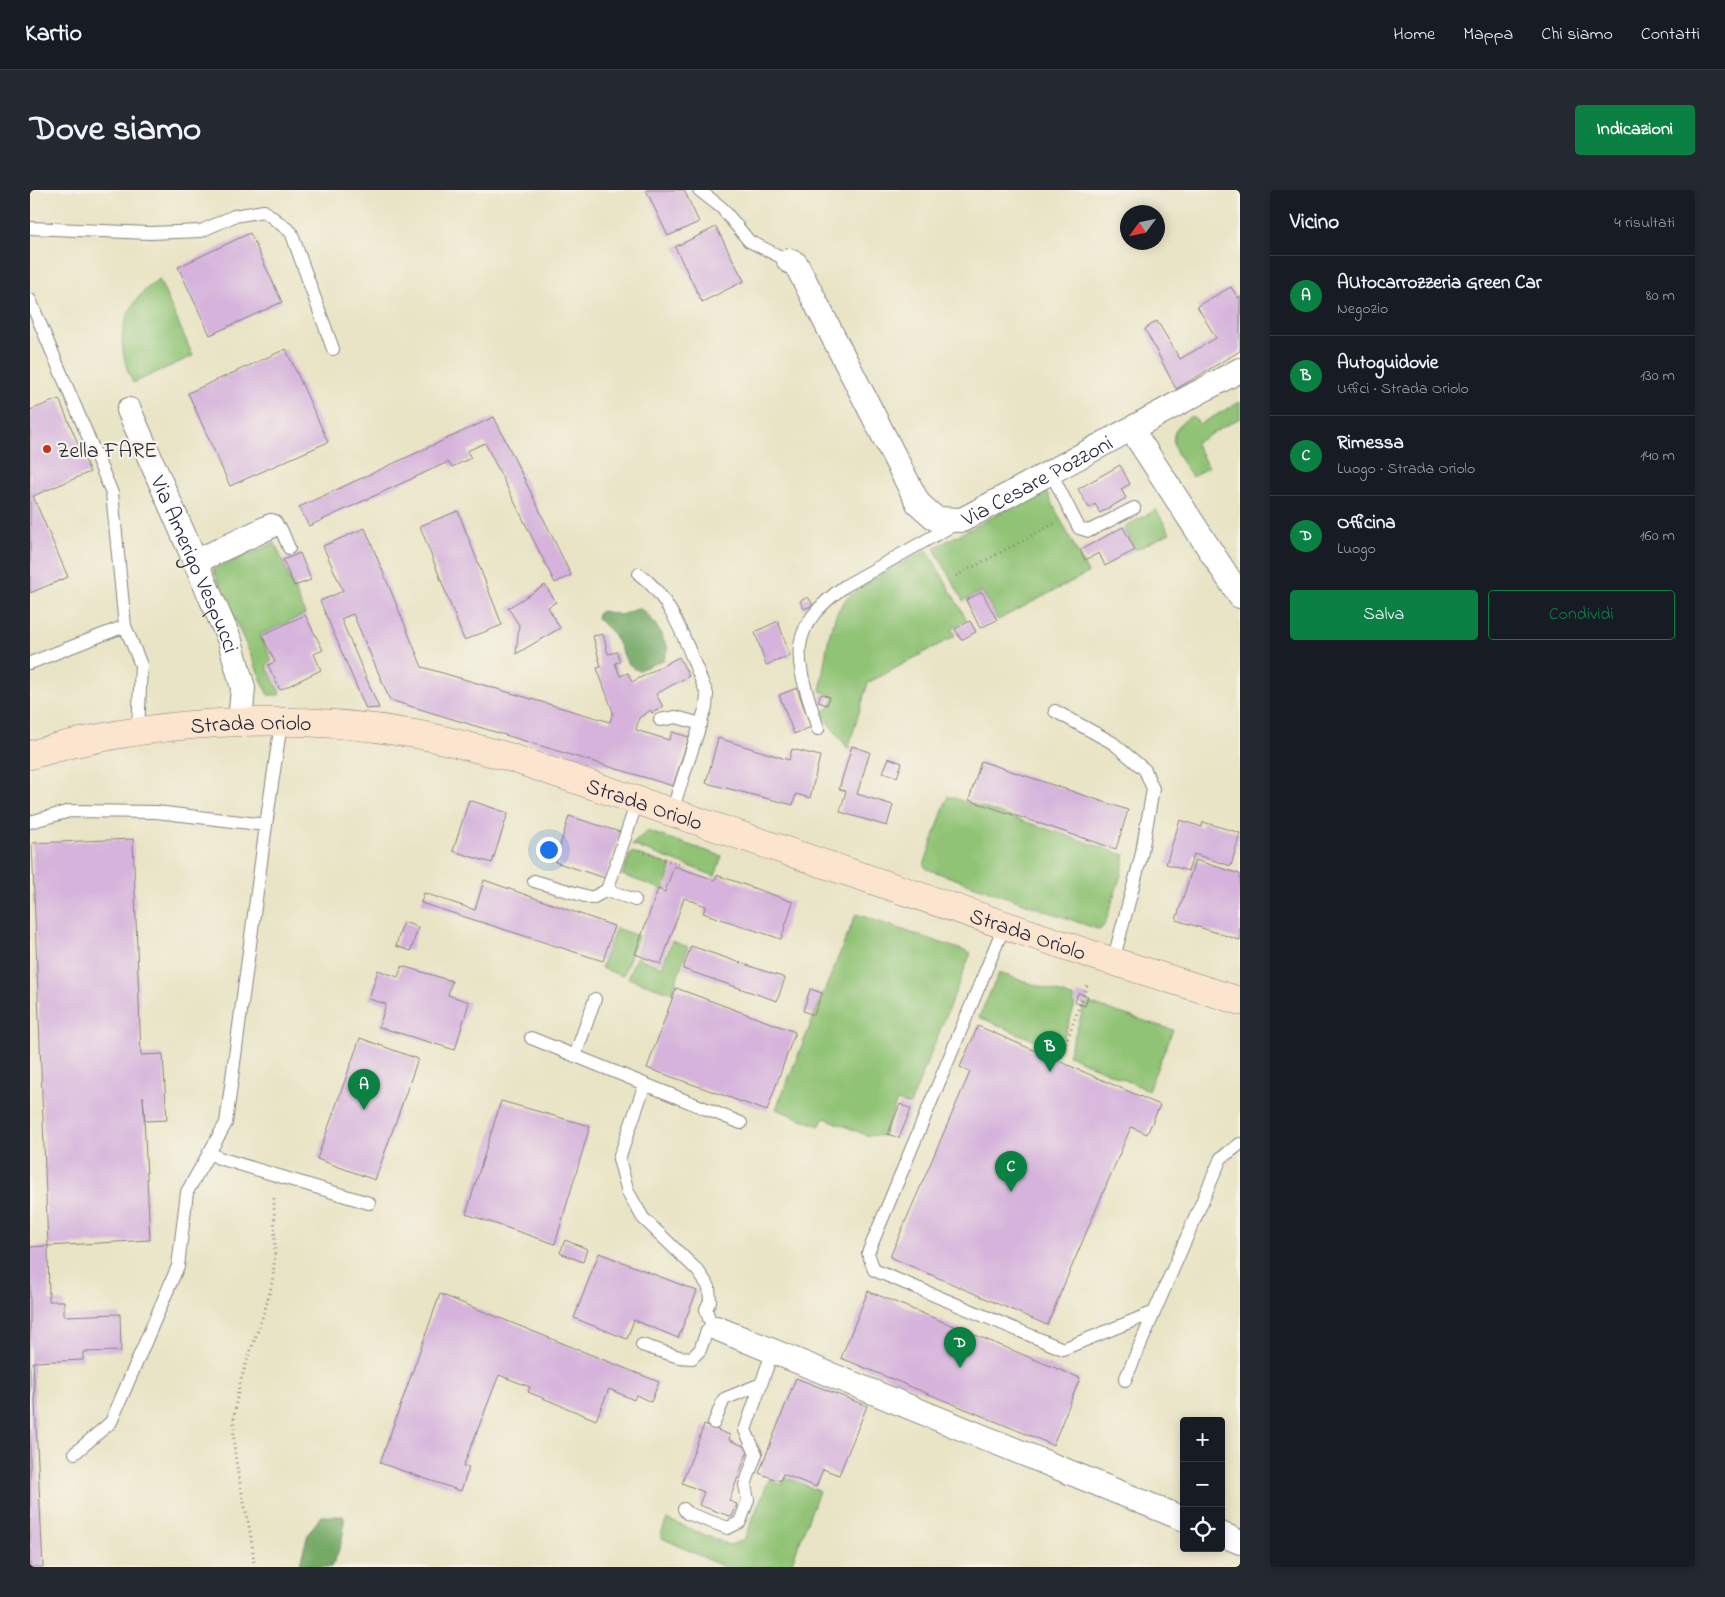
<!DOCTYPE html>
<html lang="it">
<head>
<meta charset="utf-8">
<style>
	:root { --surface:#171b24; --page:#242831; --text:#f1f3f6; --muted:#9ea1a6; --line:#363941; --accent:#0b8043 }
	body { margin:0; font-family:"Indie Flower",sans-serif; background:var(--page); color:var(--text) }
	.controls { position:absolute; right:15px; bottom:15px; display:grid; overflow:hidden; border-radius:5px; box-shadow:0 2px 12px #0003 }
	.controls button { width:45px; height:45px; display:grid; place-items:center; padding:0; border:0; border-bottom:1px solid var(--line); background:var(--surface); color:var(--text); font:25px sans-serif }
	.compass { position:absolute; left:1090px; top:15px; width:45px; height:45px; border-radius:50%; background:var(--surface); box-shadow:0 2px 12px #0003; rotate:237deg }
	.you { position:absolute; left:518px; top:659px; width:18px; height:18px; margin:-12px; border:4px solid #fff; border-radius:50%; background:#1a73e8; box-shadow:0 0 0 8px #1a73e833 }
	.badge { display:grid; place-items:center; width:32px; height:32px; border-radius:50%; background:var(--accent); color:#fff; font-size:16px; font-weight:700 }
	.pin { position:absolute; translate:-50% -41px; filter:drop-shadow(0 1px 2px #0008) }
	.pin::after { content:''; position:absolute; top:26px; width:18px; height:15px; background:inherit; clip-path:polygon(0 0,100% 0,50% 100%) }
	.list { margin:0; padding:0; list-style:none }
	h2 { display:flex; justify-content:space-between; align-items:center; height:65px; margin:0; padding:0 20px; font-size:21px }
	h2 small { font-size:16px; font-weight:400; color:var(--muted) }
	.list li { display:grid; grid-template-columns:32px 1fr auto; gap:15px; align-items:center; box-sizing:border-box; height:80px; padding:0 20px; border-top:1px solid var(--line) }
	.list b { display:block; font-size:19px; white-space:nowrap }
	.list p { margin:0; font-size:16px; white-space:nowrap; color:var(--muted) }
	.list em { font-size:16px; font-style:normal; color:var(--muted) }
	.actions { display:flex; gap:10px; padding:15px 20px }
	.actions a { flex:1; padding:11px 0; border:1px solid var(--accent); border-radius:5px; text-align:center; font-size:18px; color:var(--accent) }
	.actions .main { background:var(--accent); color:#fff }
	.icon { flex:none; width:28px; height:28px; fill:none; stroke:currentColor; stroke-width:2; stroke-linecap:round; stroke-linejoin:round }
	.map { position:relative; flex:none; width:1210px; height:1377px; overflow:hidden; border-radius:5px }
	header { display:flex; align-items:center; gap:30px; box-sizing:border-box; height:70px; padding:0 25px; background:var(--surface); border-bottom:1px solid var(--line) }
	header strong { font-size:24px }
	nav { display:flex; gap:28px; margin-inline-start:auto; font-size:18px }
	.intro { display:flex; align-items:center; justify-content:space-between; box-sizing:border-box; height:120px; padding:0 30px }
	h1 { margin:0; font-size:35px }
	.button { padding:12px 22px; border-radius:5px; background:var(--accent); color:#fff; font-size:18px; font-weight:700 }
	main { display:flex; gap:30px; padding:0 30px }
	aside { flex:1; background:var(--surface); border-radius:5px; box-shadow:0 2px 12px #0003 }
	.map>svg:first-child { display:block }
	.green { fill:#90c375; stroke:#597258 }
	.forest { fill:#74a966; stroke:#4b6650 }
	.building { fill:#d5b3dc }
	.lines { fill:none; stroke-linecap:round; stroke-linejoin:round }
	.lane-casing { stroke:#868380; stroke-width:14 }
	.street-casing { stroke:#868380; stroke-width:26 }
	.secondary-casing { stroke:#868380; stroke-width:29 }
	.path { stroke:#868380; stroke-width:3; stroke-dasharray:1 4; stroke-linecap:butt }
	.lane { stroke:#fff; stroke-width:12 }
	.street { stroke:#fff; stroke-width:24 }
	.secondary { stroke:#fce5cf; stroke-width:28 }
	.poi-dot { fill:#c8321e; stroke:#f7f3e8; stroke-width:2 }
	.labels { text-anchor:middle; stroke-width:4.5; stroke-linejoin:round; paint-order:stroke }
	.poi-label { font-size:22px; fill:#22223b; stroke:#f7f3e8; text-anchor:start }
	.street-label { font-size:22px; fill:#22223b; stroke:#f7f3e8 }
</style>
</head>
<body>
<header>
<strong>Kartio</strong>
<nav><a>Home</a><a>Mappa</a><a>Chi siamo</a><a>Contatti</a></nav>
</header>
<div class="intro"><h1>Dove siamo</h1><a class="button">Indicazioni</a></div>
<main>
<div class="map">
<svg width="1210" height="1377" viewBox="0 0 1210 1377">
	<rect width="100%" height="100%" fill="#f7f3e8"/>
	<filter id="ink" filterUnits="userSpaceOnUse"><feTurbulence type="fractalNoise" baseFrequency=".02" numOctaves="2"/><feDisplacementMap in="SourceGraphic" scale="10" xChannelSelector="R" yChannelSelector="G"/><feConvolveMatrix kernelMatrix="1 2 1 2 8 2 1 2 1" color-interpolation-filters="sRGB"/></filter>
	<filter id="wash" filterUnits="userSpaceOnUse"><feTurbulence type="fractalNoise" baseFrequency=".0096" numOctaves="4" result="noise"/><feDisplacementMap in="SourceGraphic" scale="20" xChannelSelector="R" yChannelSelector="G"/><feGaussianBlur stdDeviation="1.12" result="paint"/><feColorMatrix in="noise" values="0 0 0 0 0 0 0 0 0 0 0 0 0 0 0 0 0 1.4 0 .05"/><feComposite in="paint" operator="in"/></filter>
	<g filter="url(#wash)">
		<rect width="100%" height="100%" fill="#e9e4c5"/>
		<!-- green -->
		<path class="green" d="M129,89l34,77 -60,27c-20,-41 -12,-78 26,-104z
			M1210,212v16l-45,25 13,24 -16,10c-15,-23 -33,-43 0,-61l8,8z
			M1015,299l43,84 -90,47 -16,-29 -19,10 -29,-53z
			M1126,320l14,23 -35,17 -11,-23z
			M245,353l30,71 -45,21 12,26 -6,4 15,30h-13l-55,-126z
			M897,360l40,70 -15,8 3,8 -87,47 -20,66 -27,-36 9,-6 4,-10 -14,-6c5,-26 7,-67 23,-88 16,-20 61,-40 84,-53z
			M918,606l177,59 -4,20 -16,49 -5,6 -173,-61 -3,-4z
			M617,641l75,25 -7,20 -83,-31z
			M601,662l41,14 -8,24 -42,-15z
			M826,724l115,39 -61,152 -13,-4 -14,35 -17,-1 -41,-17 -6,8 -43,-17z
			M586,738l22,8 -15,40 -22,-8z
			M642,751l16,6 -16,46 -44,-15 8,-21 26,10z
			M969,783l76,25 -2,5 2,2 -16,46 -80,-34z
			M1058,813l85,27 -25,60 -80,-35 16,-48h2z
			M756,1287l33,14 -29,76h-66l-64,-30 7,-18 62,26 15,-5 25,-61 13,6z"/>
		<!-- forest -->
		<path class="forest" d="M609,418c15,9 21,25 29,40l-4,12 -25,10 -5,-1 -7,-7 -13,-27 -17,-17 1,-5 4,-2 19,4z
			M291,1326h23c1,18 -4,35 -13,51h-32l9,-33z"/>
		<g id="blocks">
			<!-- building -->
			<path class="building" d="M616,0h38l15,32 -31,14z
				M686,37l28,54 -42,21 -27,-55z
				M220,43l32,69 -72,33 -32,-68z
				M1201,97l7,11 2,-2v55l-64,38 -31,-60 12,-8 23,38 36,-21 -19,-32z
				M256,159l42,93 -98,44 -42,-93z
				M29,209l31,73 -57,24 35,81 -38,16v-183z
				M464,227l77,158 -16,8 -70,-140 -18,8 4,7 -19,9 -4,-5 -139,64 -10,-19z
				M1090,275l10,19 -9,5 5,9 -26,15 -5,-9 -6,4 -11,-19z
				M428,321l44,114 -38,15 -44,-114z
				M1093,337l12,23 -30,16 -6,-13 -14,7 -5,-10z
				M335,338l57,139 188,55 3,-10 -16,-44 4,-1 -8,-31 10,-2 5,20 9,-2 3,10 -5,1 5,13 8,-3 4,9 47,-25 10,19 -33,18 7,13 -11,6 -1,-3 -12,8 -3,12 33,10 3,-8 17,5 -16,49 -283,-86 -37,-86 -12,5 38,89 -13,1 -46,-108 23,-10 -20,-45z
				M270,363l11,27 -17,6 -11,-26z
				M515,395l11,17 -8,5 12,21 -44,26 3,-29 -11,-17z
				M952,402l15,28 -17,8 -14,-28z
				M778,407l5,8 -9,4 -4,-8z
				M275,425l18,35 -9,4 7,16 -41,20 -12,-25 7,-3 -13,-27z
				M748,431l12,35 -24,9 -11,-33z
				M940,431l6,11 -15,8 -6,-11z
				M767,498l14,39 -17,7 -15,-39z
				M791,504l9,3 -3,8 -9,-3z
				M688,548l71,22 3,-11 28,7 -10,42 -14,-4 -3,11 -87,-22z
				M822,556l18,6 -13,42 36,11 -6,21 -47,-14 6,-21 -7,-2z
				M859,568l13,5 -5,14 -14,-5z
				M951,571l147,49 -12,39 -147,-49z
				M439,610l39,13 -16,50 -39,-12z
				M539,626l51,16 -15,46 -50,-16z
				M1150,630l22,7 1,-5 37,11 -9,33 -37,-12 -6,17 -22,-7z
				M103,649l8,216 22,-1 4,66 -22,1 -2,-25 7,144 -102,6 1,55h15v15l56,-2 1,37 -38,1v8l-50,2 10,205h-13v-320l18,-1 -16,-403z
				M1165,670l45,14v66l-64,-20z
				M644,676l41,14 2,-5 76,27 -12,37 -78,-26 3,-7 -22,-8 -23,66 -26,-10 23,-65 7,3z
				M454,690l130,46 -11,35 -182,-58 3,-10 51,17z
				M373,732l15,5 -7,24 -15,-5z
				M661,756l94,32 -8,23 -94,-32z
				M372,776l50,15 -4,14 21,7 -14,48 -76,-23 7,-23 -17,-5 9,-29 20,7z
				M646,798l119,44 -28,79 -120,-43z
				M780,799l12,4 -8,22 -11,-4z
				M1048,803l10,3 -3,10 -10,-4z
				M948,836l182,79 -13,29 -16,-7 -84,198 -157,-68 80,-185 -10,-5z
				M330,848l58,21 -43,121 -58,-21z
				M471,911l89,25 -35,118 -89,-30z
				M870,914l11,5 -12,29 -11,-4z
				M535,1050l22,9 -4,13 -23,-9z
				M569,1063l98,38 -19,47 -44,-18 -7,19 -53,-21z
				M838,1101l212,87 -27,67 -212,-87z
				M410,1104l219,88 -8,20 -15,-7 -2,5 -25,-11 -13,31 -68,-28 2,-5 -31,-12 -36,92h6l-8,24 -81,-28z
				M766,1188l71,28 -28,69 -16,-6 -7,18 -33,-13 -3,7 -21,-8z
				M674,1235l26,10 -1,5 20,8 -20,53 8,3 -5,13 -33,-12 5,-13 -22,-9z"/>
		</g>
	</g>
	<g filter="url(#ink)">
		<use href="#blocks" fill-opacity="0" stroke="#868380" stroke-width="1"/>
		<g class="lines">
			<!-- lane casing -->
			<g class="lane-casing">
				<path id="lane" d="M669,0l23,18 27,33 40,20
					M0,38l120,5 51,-2 33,-15 30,-5 27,21 42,117
					M0,110l82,193 13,133 -95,37
					M1021,283l28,55 10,3 45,-23
					M241,336l10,3 8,19
					M609,384c36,26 51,81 68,120l-1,13 -34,104
					M95,436l16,39 -3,66
					M1025,521l58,32 32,27 8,19 -12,68 -28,104
					M630,530l16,-3 25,7
					M788,539c-20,-66 -38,-96 27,-143l110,-62
					M0,632l40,-11 86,1 110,13 -40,298 -39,69 -9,74 -67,156 -36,31
					M236,635l15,-102
					M504,691l58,17 15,-8 31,-91
					M577,700l28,10
					M975,734l-137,329 6,17 189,79 89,-36
					M501,848l210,85
					M545,866l20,-57
					M179,962l10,6 150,45
					M612,1155l37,12 13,1 8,-8 7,-19 9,-3 -7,-9 -3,-10 4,-8 -1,-14 -11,-16 -55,-53 -15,-26 -9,-33 26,-75
					M1095,1190l96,-222 19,-14
					M684,1233l10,-24 37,-15
					M654,1319l3,4 41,15 12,-6 8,-22 -3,-15 11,-31 -11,-24 28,-80"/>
			</g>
			<!-- street casing -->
			<g class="street-casing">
				<g id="street">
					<path id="s1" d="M759,71l7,3 122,239 18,16 26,1 278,-150"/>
					<path id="s2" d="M99,220l101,231 13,47 -3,34"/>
					<path d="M1102,240l108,166"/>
					<path d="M165,372l76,-36"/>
					<path d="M686,1138l468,191"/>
					<path d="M1191,1344l19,8"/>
				</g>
			</g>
			<!-- secondary casing -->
			<g class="secondary-casing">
				<g id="secondary">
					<path id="s3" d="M0,565c118,-35 258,-43 379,-22 34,5 67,16 100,24l587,199 144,45"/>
				</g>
			</g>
			<!-- path -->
			<path class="path" d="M926,386l98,-52
				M610,661l47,16
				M1031,867l27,-75
				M224,1377c-2,-54 -26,-102 -19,-157 5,-44 29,-85 37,-128 5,-29 2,-58 2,-87"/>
			<!-- lane -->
			<use href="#lane" class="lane"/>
			<!-- street -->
			<use href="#street" class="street"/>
			<!-- secondary -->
			<use href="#secondary" class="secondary"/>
		</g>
	</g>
	<!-- markers -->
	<circle class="poi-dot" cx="17" cy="259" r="5"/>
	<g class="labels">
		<!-- poi labels -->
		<g class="poi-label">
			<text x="27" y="267">Zella FARE</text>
		</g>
		<!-- street labels -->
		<g class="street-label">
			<text dy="8" stroke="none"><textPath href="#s1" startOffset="411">Via Cesare Pozzoni</textPath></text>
			<text dy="8" stroke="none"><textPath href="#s2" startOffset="168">Via Amerigo Vespucci</textPath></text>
			<text dy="8" stroke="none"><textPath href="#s3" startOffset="224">Strada Oriolo</textPath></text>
			<text dy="8" stroke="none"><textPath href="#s3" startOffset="629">Strada Oriolo</textPath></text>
			<text dy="8" stroke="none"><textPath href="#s3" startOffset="1034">Strada Oriolo</textPath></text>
		</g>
	</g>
</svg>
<div class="controls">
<button>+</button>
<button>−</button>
<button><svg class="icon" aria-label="locate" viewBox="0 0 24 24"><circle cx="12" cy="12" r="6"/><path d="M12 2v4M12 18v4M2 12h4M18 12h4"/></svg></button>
</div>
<svg class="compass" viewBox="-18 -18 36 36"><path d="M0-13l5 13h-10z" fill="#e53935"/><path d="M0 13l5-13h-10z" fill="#9ea1a6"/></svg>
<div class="you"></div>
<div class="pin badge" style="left:334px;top:920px">A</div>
<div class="pin badge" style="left:1020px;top:882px">B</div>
<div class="pin badge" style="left:981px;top:1002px">C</div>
<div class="pin badge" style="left:930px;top:1178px">D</div>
</div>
<aside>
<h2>Vicino<small>4 risultati</small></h2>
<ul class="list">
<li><span class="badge">A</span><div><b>AUtocarrozzeria Green Car</b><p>Negozio</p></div><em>80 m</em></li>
<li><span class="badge">B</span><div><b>Autoguidovie</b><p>Uffici · Strada Oriolo</p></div><em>130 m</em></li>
<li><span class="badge">C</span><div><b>Rimessa</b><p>Luogo · Strada Oriolo</p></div><em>140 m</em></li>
<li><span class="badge">D</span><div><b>Officina</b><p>Luogo</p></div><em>160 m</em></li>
</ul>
<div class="actions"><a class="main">Salva</a><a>Condividi</a></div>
</aside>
</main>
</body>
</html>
